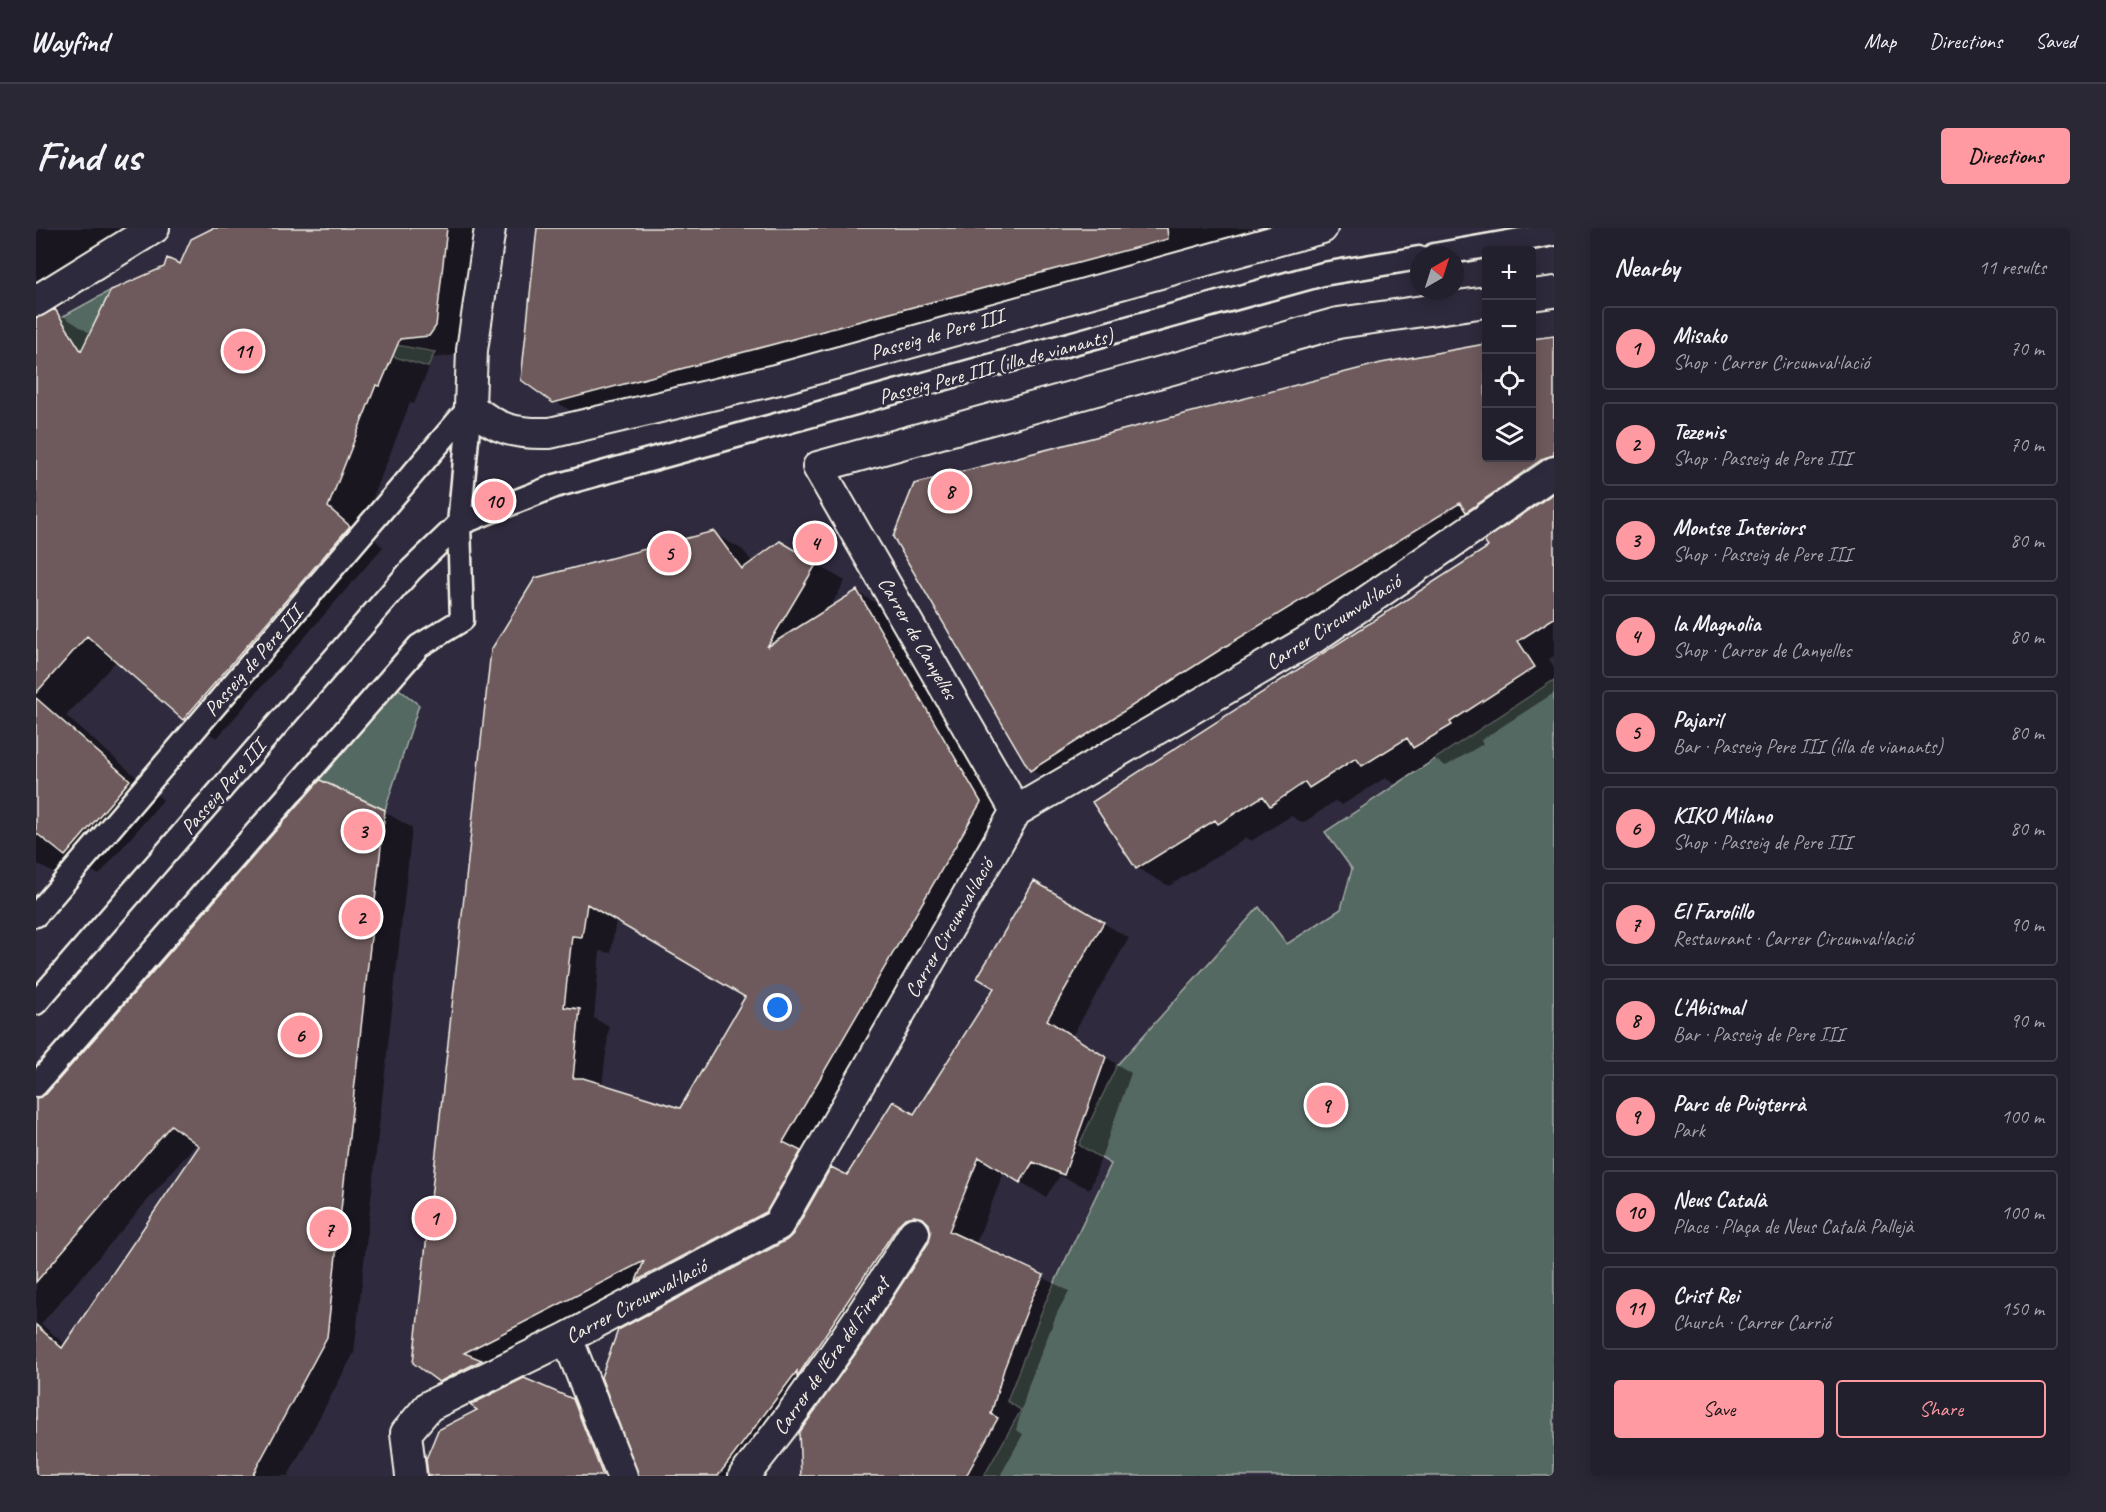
<!DOCTYPE html>
<html lang="en">
<head>
<meta charset="utf-8">
<style>
	:root { --surface:#23202e; --page:#2b2836; --text:#f1f3f6; --muted:#a3a3aa; --line:#403e4a; --accent:#ff9aa2 }
	body { margin:0; font-family:Caveat,sans-serif; background:var(--page); color:var(--text) }
	.controls { position:absolute; right:18px; top:18px; display:grid; overflow:hidden; border-radius:6px; box-shadow:0 3px 15px #0003 }
	.controls button { width:54px; height:54px; display:grid; place-items:center; padding:0; border:0; border-bottom:2px solid var(--line); background:var(--surface); color:var(--text); font:30px sans-serif }
	.compass { position:absolute; left:1374px; top:18px; width:54px; height:54px; border-radius:50%; background:var(--surface); box-shadow:0 3px 15px #0003; rotate:39deg }
	.you { position:absolute; left:742px; top:780px; width:21px; height:21px; margin:-15px; border:4px solid #fff; border-radius:50%; background:#1a73e8; box-shadow:0 0 0 9px #1a73e833 }
	.badge { display:grid; place-items:center; width:39px; height:39px; border-radius:50%; background:var(--accent); color:#111; font-size:20px; font-weight:700 }
	.pin { position:absolute; translate:-50% -50%; border:3px solid #fff; box-shadow:0 2px 6px #0006 }
	.list { margin:0; padding:0; list-style:none }
	h2 { display:flex; justify-content:space-between; align-items:center; height:78px; margin:0; padding:0 24px; font-size:26px }
	h2 small { font-size:20px; font-weight:400; color:var(--muted) }
	.list li { display:grid; grid-template-columns:39px 1fr auto; gap:18px; align-items:center; box-sizing:border-box; height:84px; margin:0 12px 12px; padding:0 12px; border:2px solid var(--line); border-radius:6px }
	.list b { display:block; font-size:22px; white-space:nowrap }
	.list p { margin:0; font-size:20px; white-space:nowrap; color:var(--muted) }
	.list em { font-size:20px; font-style:normal; color:var(--muted) }
	.actions { display:flex; gap:12px; padding:18px 24px }
	.actions a { flex:1; padding:14px 0; border:2px solid var(--accent); border-radius:6px; text-align:center; font-size:21px; color:var(--accent) }
	.actions .main { background:var(--accent); color:#111 }
	.icon { flex:none; width:33px; height:33px; fill:none; stroke:currentColor; stroke-width:2; stroke-linecap:round; stroke-linejoin:round }
	.map { position:relative; flex:none; width:1518px; height:1248px; overflow:hidden; border-radius:6px }
	header { display:flex; align-items:center; gap:36px; box-sizing:border-box; height:84px; padding:0 30px; background:var(--surface); border-bottom:2px solid var(--line) }
	header strong { font-size:28px }
	nav { display:flex; gap:33px; margin-inline-start:auto; font-size:21px }
	.intro { display:flex; align-items:center; justify-content:space-between; box-sizing:border-box; height:144px; padding:0 36px }
	h1 { margin:0; font-size:42px }
	.button { padding:15px 27px; border-radius:6px; background:var(--accent); color:#111; font-size:21px; font-weight:700 }
	main { display:flex; gap:36px; padding:0 36px }
	aside { flex:1; background:var(--surface); border-radius:6px; box-shadow:0 3px 15px #0003 }
	.map>svg:first-child { display:block }
	.green { fill:#556963; stroke:#a4ada6; stroke-width:1.5 }
	.shadow { fill:#0007; fill-rule:evenodd }
	.building { fill:#6e5a5b; stroke:#f4f1e8; stroke-width:1.5; fill-rule:evenodd }
	.lines { fill:none; stroke-linecap:round; stroke-linejoin:round }
	.pedestrian-casing { stroke:#f4f1e8; stroke-width:27 }
	.minor-casing { stroke:#f4f1e8; stroke-width:34 }
	.pedestrian { stroke:#2f2a3d; stroke-width:22 }
	.minor { stroke:#2f2a3d; stroke-width:30 }
	.labels { text-anchor:middle; stroke-width:5; stroke-linejoin:round; paint-order:stroke }
	.street-label { font-size:21px; fill:#f4f1e8; stroke:#2f2a3d }
</style>
</head>
<body>
<header>
<strong>Wayfind</strong>
<nav><a>Map</a><a>Directions</a><a>Saved</a></nav>
</header>
<div class="intro"><h1>Find us</h1><a class="button">Directions</a></div>
<main>
<div class="map">
<svg width="1518" height="1248" viewBox="0 0 1518 1248">
	<rect width="100%" height="100%" fill="#2f2a3d"/>
	<filter id="ink" filterUnits="userSpaceOnUse"><feTurbulence type="fractalNoise" baseFrequency=".0167" numOctaves="2"/><feDisplacementMap in="SourceGraphic" scale="12" xChannelSelector="R" yChannelSelector="G"/><feConvolveMatrix kernelMatrix="1 2 1 2 8 2 1 2 1" color-interpolation-filters="sRGB"/></filter>
	<g filter="url(#ink)">
		<!-- green -->
		<path class="green" d="M75,62l-15,31 -1,52 -35,-55z
			M332,112l67,12 -7,15 -36,-11z
			M1518,452v796h-570l37,-66 -14,-9 38,-98 66,-139 -32,-19 38,-80 142,-158 28,37 54,-35 11,-40 -27,-37z
			M359,458l24,19 -34,105 -72,-33z"/>
		<!-- shadow -->
		<path class="shadow" d="M0,0h124l-97,61 7,11 -15,11 36,23 90,-68 35,-38h266l-19,126 -30,4 -19,46 -4,-1 -49,125 22,19 -166,191 -34,-19 -66,-59 -51,56 97,84 -64,75 -25,-15 -14,17 -24,-14z
			M503,0h796l-741,196 -40,-23z
			M1518,110v153l-55,38 -11,-6 -425,265 -32,-18 350,-406 105,-19v113h46v-118z
			M1518,267v161l-5,3 5,8v26l-73,47 2,4 -37,22 -12,-7 -39,25 -10,-6 -43,27 -7,-4 -32,22 -12,-7 -40,25 -5,-3 -77,48 -32,-18z
			M677,305l30,17 10,13 27,-20 65,38 -17,30 29,-19 29,17 124,211 -198,339 36,18 67,-62 81,-127 39,-105 94,55 -57,98 59,37 -41,116 -30,-13 -14,21 -42,-25 -28,71 93,48 -12,22 -28,71 -13,46 7,4 -23,42h-198l67,-139 61,-94 4,-12 -9,7 -170,238h-115l159,-250 -330,172 -54,-36zM580,691l131,77 -66,114 -79,-24 7,-59 -15,-9 6,-67 11,2z
			M349,584l27,16 -58,525 -66,123h-252v-377h4zM161,915l4,3 -135,199 -25,-21z
			M536,1172l26,15 25,61h-192z"/>
		<!-- building -->
		<path class="building" d="M177,0h234l-11,98 -7,10 -29,3 -20,47 -4,-1 -48,122 22,19 -167,194 -96,-84 -51,57v-375l19,-9 26,42 30,-61 53,-23 3,-9 13,6 11,-25z
			M501,0h630l1,11 -615,164 -32,-23z
			M1518,108v119l-10,3 -78,54 -6,-9 -234,143 -196,125 -137,-234 21,-53 467,-121 104,-19 1,114h46v-119z
			M1518,265v125l-36,23 17,26 -85,55 2,3 -39,23 -6,-10 -45,28 -6,-8 -47,30 -4,-6 -35,24 -7,-10 -45,28 -3,-4 -79,49 -44,-67 396,-255 -4,-6z
			M678,303l28,38 38,-28 37,22 -50,84 90,-57 124,212 -198,340 18,9 -35,61 -130,69 8,-20 -180,92 18,7 -43,22 -26,-19 78,-713 44,-72zM551,676l158,93 -65,111 -97,-30h-10l7,-69 -16,-2 8,-71 10,1z
			M0,470l94,82 -65,76 -29,-23z
			M284,552l65,30 -58,527 -75,139h-216v-151l26,23 137,-202 -28,-21 -135,157v-184l10,-4z
			M998,653l70,41 -57,98 59,37 -42,118 -31,-13 -13,21 -41,-26 -30,74 95,44 -12,23 -28,71 -13,45 7,4 -32,58h-165l-2,-43 69,-97 61,-94 2,-9 -2,-9 -6,-6 -9,-2 -9,2 -6,6 -102,153v-6l-79,105h-79l-38,-99 17,-47 169,-90 6,-6 38,-67 16,8 46,-74 21,13 80,-126 -17,-10z
			M488,1150l49,21 30,77h-175l-2,-17 12,-29 39,-20 -7,-5z"/>
		<g class="lines">
			<!-- pedestrian casing -->
			<g class="pedestrian-casing">
				<path id="pedestrian" d="M1398,27l120,-21
					M0,687l434,-508
					M0,775l375,-433 48,-46 96,-38 768,-212 96,-16
					M0,857l383,-439 43,-26 -3,-96 11,-117"/>
			</g>
			<!-- minor casing -->
			<g class="minor-casing">
				<path id="minor" d="M454,0l-18,122 -2,57c28,23 45,27 80,26l229,-54 543,-151
					M1496,67l22,-3
					M0,73l118,-73
					M980,583l-198,-344 520,-144 148,-21
					M531,1110l55,138
					M375,1248l-5,-43 23,-27 138,-68 211,-113 238,-414 299,-174 239,-165
					M708,1248c62,-78 118,-159 170,-243"/>
			</g>
			<!-- pedestrian -->
			<use href="#pedestrian" class="pedestrian"/>
			<!-- minor -->
			<use href="#minor" class="minor"/>
		</g>
	</g>
	<g class="labels">
		<!-- street labels -->
		<g class="street-label">
			<text transform="translate(901 106) rotate(-16)" y="7">Passeig de Pere III</text>
			<text transform="translate(960 138) rotate(-15)" y="7">Passeig Pere III (illa de vianants)</text>
			<text transform="translate(1297 394) rotate(-33)" y="7">Carrer Circumval·lació</text>
			<text transform="translate(882 410) rotate(60)" y="7">Carrer de Canyelles</text>
			<text transform="translate(217 433) rotate(-49)" y="7">Passeig de Pere III</text>
			<text transform="translate(187 559) rotate(-49)" y="7">Passeig Pere III</text>
			<text transform="translate(913 700) rotate(-60)" y="7">Carrer Circumval·lació</text>
			<text transform="translate(600 1073) rotate(-28)" y="7">Carrer Circumval·lació</text>
			<text transform="translate(795 1128) rotate(-55)" y="7">Carrer de l'Era del Firmat</text>
		</g>
	</g>
</svg>
<div class="controls">
<button>+</button>
<button>−</button>
<button><svg class="icon" aria-label="locate" viewBox="0 0 24 24"><circle cx="12" cy="12" r="6"/><path d="M12 2v4M12 18v4M2 12h4M18 12h4"/></svg></button>
<button><svg class="icon" aria-label="layers" viewBox="0 0 24 24"><path d="M12 4l9 5-9 5-9-5zM3 14l9 5 9-5"/></svg></button>
</div>
<svg class="compass" viewBox="-18 -18 36 36"><path d="M0-13l5 13h-10z" fill="#e53935"/><path d="M0 13l5-13h-10z" fill="#a3a3aa"/></svg>
<div class="you"></div>
<div class="pin badge" style="left:398px;top:990px">1</div>
<div class="pin badge" style="left:325px;top:689px">2</div>
<div class="pin badge" style="left:327px;top:603px">3</div>
<div class="pin badge" style="left:779px;top:315px">4</div>
<div class="pin badge" style="left:633px;top:325px">5</div>
<div class="pin badge" style="left:264px;top:807px">6</div>
<div class="pin badge" style="left:293px;top:1001px">7</div>
<div class="pin badge" style="left:914px;top:263px">8</div>
<div class="pin badge" style="left:1290px;top:877px">9</div>
<div class="pin badge" style="left:458px;top:273px">10</div>
<div class="pin badge" style="left:207px;top:123px">11</div>
</div>
<aside>
<h2>Nearby<small>11 results</small></h2>
<ul class="list">
<li><span class="badge">1</span><div><b>Misako</b><p>Shop · Carrer Circumval·lació</p></div><em>70 m</em></li>
<li><span class="badge">2</span><div><b>Tezenis</b><p>Shop · Passeig de Pere III</p></div><em>70 m</em></li>
<li><span class="badge">3</span><div><b>Montse Interiors</b><p>Shop · Passeig de Pere III</p></div><em>80 m</em></li>
<li><span class="badge">4</span><div><b>la Magnolia</b><p>Shop · Carrer de Canyelles</p></div><em>80 m</em></li>
<li><span class="badge">5</span><div><b>Pajaril</b><p>Bar · Passeig Pere III (illa de vianants)</p></div><em>80 m</em></li>
<li><span class="badge">6</span><div><b>KIKO Milano</b><p>Shop · Passeig de Pere III</p></div><em>80 m</em></li>
<li><span class="badge">7</span><div><b>El Farolillo</b><p>Restaurant · Carrer Circumval·lació</p></div><em>90 m</em></li>
<li><span class="badge">8</span><div><b>L'Abismal</b><p>Bar · Passeig de Pere III</p></div><em>90 m</em></li>
<li><span class="badge">9</span><div><b>Parc de Puigterrà</b><p>Park</p></div><em>100 m</em></li>
<li><span class="badge">10</span><div><b>Neus Català</b><p>Place · Plaça de Neus Català Pallejà</p></div><em>100 m</em></li>
<li><span class="badge">11</span><div><b>Crist Rei</b><p>Church · Carrer Carrió</p></div><em>150 m</em></li>
</ul>
<div class="actions"><a class="main">Save</a><a>Share</a></div>
</aside>
</main>
</body>
</html>
